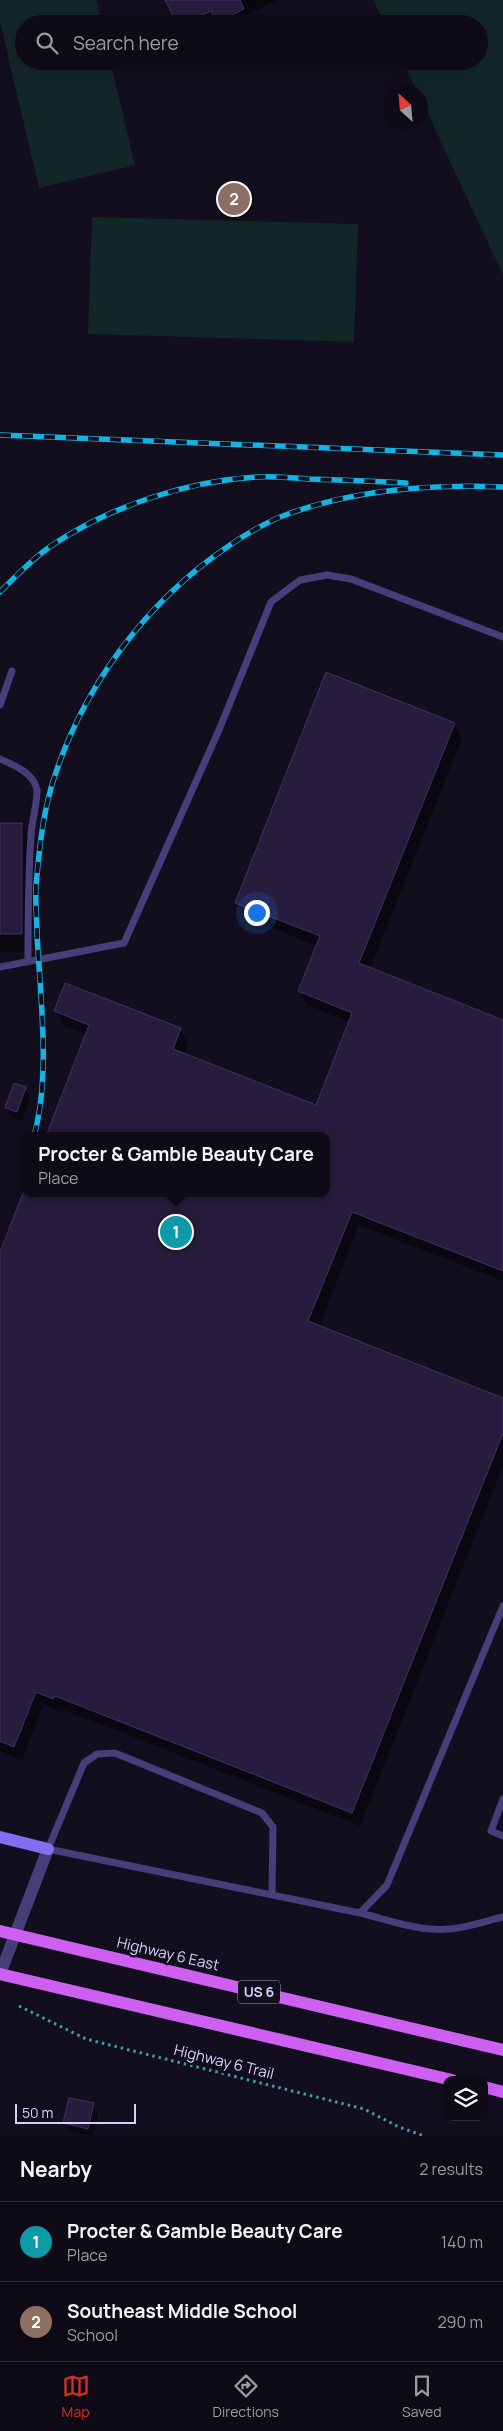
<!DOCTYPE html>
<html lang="en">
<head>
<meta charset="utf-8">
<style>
	:root { --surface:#0e0a16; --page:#1c1823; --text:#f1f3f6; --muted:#9b9aa1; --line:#2e2b35; --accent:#d93025 }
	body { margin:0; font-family:Manrope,sans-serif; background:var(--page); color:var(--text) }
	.controls { position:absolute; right:15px; bottom:15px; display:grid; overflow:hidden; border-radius:10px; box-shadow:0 5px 20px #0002 }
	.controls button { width:45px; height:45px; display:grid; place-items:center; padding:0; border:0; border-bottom:1px solid var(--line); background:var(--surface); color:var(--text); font:25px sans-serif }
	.compass { position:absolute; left:383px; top:85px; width:45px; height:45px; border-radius:50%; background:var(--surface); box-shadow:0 5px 20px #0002; rotate:334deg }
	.scale { position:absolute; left:15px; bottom:12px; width:121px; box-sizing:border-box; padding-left:5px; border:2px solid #dacffb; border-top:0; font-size:14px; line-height:18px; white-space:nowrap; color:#dacffb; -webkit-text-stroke:4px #130e1e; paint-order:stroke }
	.you { position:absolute; left:256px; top:912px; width:18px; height:18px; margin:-12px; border:4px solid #fff; border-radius:50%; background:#1a73e8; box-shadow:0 0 0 8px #1a73e833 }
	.badge { display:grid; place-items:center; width:32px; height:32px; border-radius:50%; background:var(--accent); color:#fff; font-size:16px; font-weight:700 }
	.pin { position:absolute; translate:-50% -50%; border:2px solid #fff; box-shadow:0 1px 5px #0006 }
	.popup { position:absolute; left:22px; top:1132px; width:308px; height:65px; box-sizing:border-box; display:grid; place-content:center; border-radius:10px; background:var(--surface); filter:drop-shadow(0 1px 4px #0005); font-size:16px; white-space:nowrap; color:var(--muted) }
	.popup b { font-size:19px; color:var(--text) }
	.popup::after { content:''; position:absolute; left:50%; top:100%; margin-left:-10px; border:10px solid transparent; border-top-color:var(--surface) }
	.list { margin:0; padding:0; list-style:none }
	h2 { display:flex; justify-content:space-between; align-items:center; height:65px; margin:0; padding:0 20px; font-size:21px }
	h2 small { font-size:16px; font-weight:400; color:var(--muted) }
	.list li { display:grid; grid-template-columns:32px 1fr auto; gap:15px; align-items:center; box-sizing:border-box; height:80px; padding:0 20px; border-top:1px solid var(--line) }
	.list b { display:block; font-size:19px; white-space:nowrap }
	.list p { margin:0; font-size:16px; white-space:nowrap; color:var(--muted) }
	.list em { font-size:16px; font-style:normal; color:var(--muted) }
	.icon { flex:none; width:28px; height:28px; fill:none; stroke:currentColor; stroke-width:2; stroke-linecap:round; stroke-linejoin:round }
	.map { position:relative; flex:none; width:503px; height:2136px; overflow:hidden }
	.search { position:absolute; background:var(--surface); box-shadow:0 5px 20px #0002; left:15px; right:15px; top:15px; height:55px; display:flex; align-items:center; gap:12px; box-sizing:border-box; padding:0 18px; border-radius:28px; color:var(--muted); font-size:19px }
	.sheet { height:225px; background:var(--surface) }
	nav { display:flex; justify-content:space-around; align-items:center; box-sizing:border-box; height:70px; border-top:1px solid var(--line); background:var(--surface); font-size:14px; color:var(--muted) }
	nav a { display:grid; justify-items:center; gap:2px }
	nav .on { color:var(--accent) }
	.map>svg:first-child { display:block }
	.green { fill:#122527 }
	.shadow { fill:#0007 }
	.building { fill:#271c3d; stroke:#423067 }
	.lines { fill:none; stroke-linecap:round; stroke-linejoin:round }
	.path { stroke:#389fa6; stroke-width:3; stroke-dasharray:2.5 4; stroke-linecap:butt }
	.lane { stroke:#473d79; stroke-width:7 }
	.street { stroke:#473d79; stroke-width:12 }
	.secondary { stroke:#836ef3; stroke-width:12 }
	.primary { stroke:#ce60f1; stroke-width:12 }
	.rail-casing { stroke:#13b3e2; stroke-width:5.5 }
	.rail { stroke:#130e1e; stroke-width:4; stroke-dasharray:11; stroke-linecap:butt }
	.labels { text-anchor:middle; stroke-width:5; stroke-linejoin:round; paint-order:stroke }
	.shield { fill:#130e1e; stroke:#9e95b9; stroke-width:1 }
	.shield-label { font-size:14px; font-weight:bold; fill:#dacffb }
	.street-label { font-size:15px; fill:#dacffb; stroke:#130e1e }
</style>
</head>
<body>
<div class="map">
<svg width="503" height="2136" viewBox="0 0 503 2136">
	<rect width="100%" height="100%" fill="#130e1e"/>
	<!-- green -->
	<path class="green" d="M0,0h96l6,24h-78v37h86l25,104 -96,23 -39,-166z
		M373,0h130v275l-82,-176 -1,-7h-3l-14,-31h76v-37h-94z
		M92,217l266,7 -4,118 -266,-8z"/>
	<!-- shadow -->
	<path class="shadow" d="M167,0h111l-31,15 4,9h-73z
		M454,724l8,14 -92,231 133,52v260l-144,-56 -40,102 184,72v67l-143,360 -298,-117 -1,3 -17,-7 -22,55 -22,-9v-496l26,-66v4h300v-57l-262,-111 -8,-14 124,18 8,14 -5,12 134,52 33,-85 -43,-17 -8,-14 18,-45 -73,-29 -8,-14z
		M0,824h21l10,18v110h-31z
		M25,1088l5,9 -8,24 -10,-4 -6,-9z
		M93,2104l5,10 -5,22 -23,-4 -6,-9z"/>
	<!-- building -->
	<path class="building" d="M165,0h75l4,9 -28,14 -5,-12 -27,13h-7z
		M326,672l129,51 -96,240 144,57v251l-151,-59 -44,109 195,77v35l-151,380 -297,-117 -2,3 -17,-7 -22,55 -14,-6v-489l23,-59h303v-57h-280l43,-111 -35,-14 11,-28 116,45 -8,21 143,56 36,-92 -54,-22 22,-55 -85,-33z
		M0,823h22v111h-22z
		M14,1083l12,4 -9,25 -12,-4z
		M69,2098l25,5 -6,26 -25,-6z"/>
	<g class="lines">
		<!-- path -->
		<path class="path" d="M19,2006l67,33 278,70 35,18 25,9"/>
		<!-- lane -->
		<path class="lane" d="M0,705l12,-34
			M0,759c14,6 34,14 37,31 1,9 -6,35 -6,46 -3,42 -3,82 -3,124
			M0,967l124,-24 95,-213 52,-128 29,-22 27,-5 24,4 152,58
			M503,1799l-12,32 12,5
			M272,1895l1,-68 -11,-14 -147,-60 -18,1 -13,9 -36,86 312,64 27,-28 116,-279
			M360,1913c28,7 60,19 90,16 18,-2 36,-8 53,-12"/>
		<!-- street -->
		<path class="street" d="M0,1974l48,-125"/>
		<!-- secondary -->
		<path class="secondary" d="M0,1837l48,12"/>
		<!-- primary -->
		<path class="primary" d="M0,1931l503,119
			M0,1974l452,106
			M484,2087l19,5"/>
		<!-- rail casing -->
		<g class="rail-casing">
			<path id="rail" d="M0,435l503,20
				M0,592c16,-16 32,-33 51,-46 59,-40 136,-65 207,-69 16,-1 33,1 50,2 33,1 65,2 98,4
				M34,1136c17,-61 6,-140 3,-203 0,-15 -2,-32 -1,-47 3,-33 6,-66 15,-98 29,-98 94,-186 179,-243 18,-12 38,-24 58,-31 69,-25 143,-30 215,-27"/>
		</g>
		<!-- rail -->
		<use href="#rail" class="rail"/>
	</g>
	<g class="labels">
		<!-- shield labels -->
		<rect class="shield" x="238" y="1980.5" width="42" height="23" rx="4"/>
		<g class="shield-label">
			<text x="259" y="1997">US 6</text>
		</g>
		<!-- street labels -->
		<g class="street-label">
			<text transform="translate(168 1954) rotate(13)" y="5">Highway 6 East</text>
			<text transform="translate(224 2062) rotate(14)" y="5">Highway 6 Trail</text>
		</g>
	</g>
</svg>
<div class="controls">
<button><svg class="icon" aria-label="layers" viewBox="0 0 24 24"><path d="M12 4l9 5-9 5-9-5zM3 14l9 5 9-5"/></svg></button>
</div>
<svg class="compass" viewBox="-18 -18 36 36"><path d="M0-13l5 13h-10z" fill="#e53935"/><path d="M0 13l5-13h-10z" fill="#9b9aa1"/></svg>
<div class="scale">50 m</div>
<div class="you"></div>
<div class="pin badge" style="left:176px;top:1232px;background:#0f9aa8">1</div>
<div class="popup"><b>Procter &amp; Gamble Beauty Care</b>Place</div>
<div class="pin badge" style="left:234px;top:199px;background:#8d6e63">2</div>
<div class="search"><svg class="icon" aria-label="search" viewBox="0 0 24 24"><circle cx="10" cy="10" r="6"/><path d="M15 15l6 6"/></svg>Search here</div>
</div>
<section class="sheet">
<h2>Nearby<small>2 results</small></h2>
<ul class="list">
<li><span class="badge" style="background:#0f9aa8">1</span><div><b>Procter &amp; Gamble Beauty Care</b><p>Place</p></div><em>140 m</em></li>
<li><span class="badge" style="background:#8d6e63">2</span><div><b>Southeast Middle School</b><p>School</p></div><em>290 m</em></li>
</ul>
</section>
<nav>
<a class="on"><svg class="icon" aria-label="map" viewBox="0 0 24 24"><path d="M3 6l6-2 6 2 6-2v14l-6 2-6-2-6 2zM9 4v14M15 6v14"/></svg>Map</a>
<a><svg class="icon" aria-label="directions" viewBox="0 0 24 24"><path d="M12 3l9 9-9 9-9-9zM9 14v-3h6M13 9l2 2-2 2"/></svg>Directions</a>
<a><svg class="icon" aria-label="saved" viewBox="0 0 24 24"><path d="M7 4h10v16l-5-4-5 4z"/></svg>Saved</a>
</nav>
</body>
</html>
